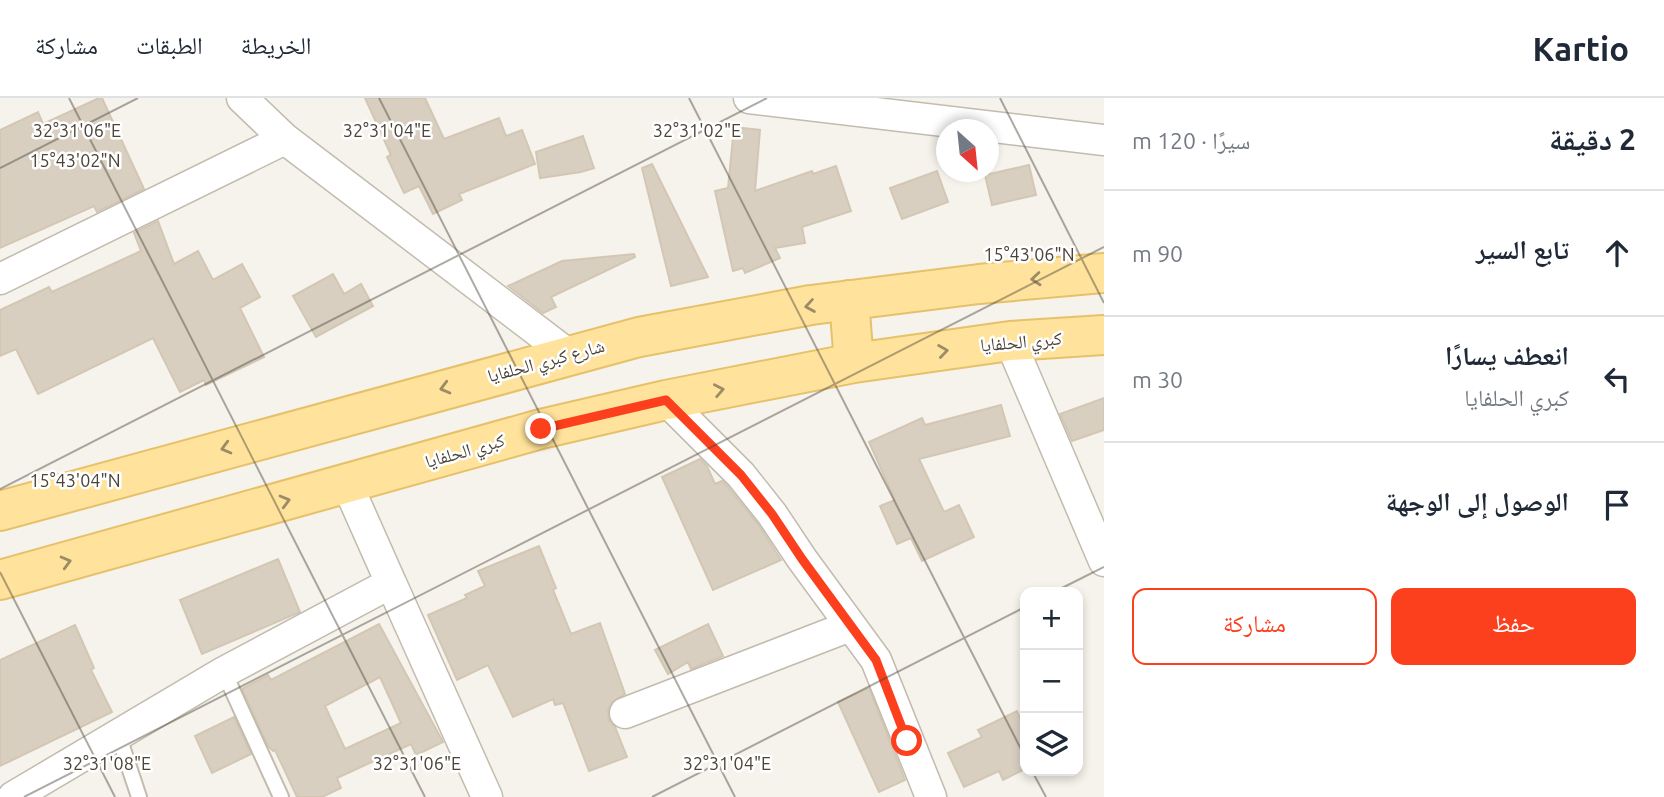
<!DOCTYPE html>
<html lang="ar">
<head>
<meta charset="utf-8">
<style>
	:root { --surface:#fff; --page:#f6f6f7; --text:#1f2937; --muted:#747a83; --line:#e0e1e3; --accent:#fc3f1d }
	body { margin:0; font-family:Ubuntu,"Noto Naskh Arabic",sans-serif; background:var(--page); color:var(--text); direction:rtl }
	.controls { position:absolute; right:21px; bottom:21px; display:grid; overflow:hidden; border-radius:14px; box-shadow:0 4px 10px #0003 }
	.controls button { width:63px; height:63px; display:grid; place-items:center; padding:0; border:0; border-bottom:2px solid var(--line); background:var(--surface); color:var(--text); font:35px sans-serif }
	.compass { position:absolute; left:936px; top:21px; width:63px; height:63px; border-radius:50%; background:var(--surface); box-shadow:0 4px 10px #0003; rotate:153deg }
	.stop { position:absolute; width:21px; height:21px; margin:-16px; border:5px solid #fc3f1d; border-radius:50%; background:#fff }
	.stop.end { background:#fc3f1d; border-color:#fff; box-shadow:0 2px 7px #0008 }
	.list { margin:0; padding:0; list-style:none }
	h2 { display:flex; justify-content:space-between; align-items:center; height:91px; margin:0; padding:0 28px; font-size:30px }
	h2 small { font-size:23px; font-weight:400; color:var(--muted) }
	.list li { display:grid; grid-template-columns:46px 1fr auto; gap:21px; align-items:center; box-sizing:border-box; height:126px; padding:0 28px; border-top:2px solid var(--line) }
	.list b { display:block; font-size:26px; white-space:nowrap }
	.list p { margin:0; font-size:23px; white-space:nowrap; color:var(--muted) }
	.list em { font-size:23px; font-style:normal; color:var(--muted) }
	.actions { display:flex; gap:14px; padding:21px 28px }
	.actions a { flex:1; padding:16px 0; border:2px solid var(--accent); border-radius:14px; text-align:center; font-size:24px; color:var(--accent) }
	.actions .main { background:var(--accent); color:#fff }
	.icon { flex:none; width:38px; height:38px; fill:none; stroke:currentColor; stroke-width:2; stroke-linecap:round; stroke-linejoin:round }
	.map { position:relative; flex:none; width:1104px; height:699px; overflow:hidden; direction:ltr }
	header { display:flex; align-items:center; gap:42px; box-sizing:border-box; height:98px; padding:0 35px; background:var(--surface); border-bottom:2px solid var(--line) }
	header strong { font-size:33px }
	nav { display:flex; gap:38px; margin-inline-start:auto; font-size:24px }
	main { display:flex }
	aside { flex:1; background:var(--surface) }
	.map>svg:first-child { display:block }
	.building { fill:#d8cfc1; stroke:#d3c7b4; stroke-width:2; fill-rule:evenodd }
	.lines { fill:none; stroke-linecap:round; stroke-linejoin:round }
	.lane-casing { stroke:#c2bbae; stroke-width:18 }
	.street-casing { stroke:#c2bbae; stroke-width:33 }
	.primary-casing { stroke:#e6c16a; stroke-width:42 }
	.lane { stroke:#fff; stroke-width:14 }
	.street { stroke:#fff; stroke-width:30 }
	.primary { stroke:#ffe39c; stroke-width:38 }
	.oneway { stroke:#9c8c66 }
	.route { stroke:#fc3f1d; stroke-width:9 }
	.ticks { fill:none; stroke:#4b4439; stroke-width:2; stroke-opacity:0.45 }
	.labels { text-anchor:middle; stroke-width:5; stroke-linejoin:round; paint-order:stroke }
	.street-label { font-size:18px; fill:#4b4439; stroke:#fff }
	.ticks-label { font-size:18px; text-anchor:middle; fill:#4b4439; stroke:#fff; stroke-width:5; stroke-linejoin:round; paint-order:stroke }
</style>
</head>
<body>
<header>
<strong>Kartio</strong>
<nav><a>الخريطة</a><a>الطبقات</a><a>مشاركة</a></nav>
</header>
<main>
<aside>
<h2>2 دقيقة<small>سيرًا · 120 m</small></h2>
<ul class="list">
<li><svg class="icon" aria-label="ahead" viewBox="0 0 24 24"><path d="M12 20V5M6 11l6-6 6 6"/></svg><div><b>تابع السير</b></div><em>90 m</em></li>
<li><svg class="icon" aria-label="left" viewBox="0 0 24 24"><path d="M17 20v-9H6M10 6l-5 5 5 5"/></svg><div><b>انعطف يسارًا</b><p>كبري الحلفايا</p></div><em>30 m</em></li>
<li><svg class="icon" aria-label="arrive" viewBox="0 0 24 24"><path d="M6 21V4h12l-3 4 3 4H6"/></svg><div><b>الوصول إلى الوجهة</b></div></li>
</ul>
<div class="actions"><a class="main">حفظ</a><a>مشاركة</a></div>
</aside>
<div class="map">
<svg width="1104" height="699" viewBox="0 0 1104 699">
	<rect width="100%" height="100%" fill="#f6f3ec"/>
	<!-- building -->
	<path class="building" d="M99,0h3l42,91 -47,23 -3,-6 -94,42v-118l38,-18 5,12z
		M365,0h60l19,41 55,-21 7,18 16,-6 13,34 -76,30 3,6 -29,14 -14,-28 -15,7 -17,-36 4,-2z
		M734,29l26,3 -5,61 57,-20 1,3 23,-8 15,45 -49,16 3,16 -30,5 5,10 -35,15 -2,-5 -10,3 -18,-80 13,-3z
		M583,38l11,32 -13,4 -41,6 -4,-26z
		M652,66l56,113 -37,9 -29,-118z
		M1029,67l7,30 -44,10 -7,-30z
		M937,73l11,31 -46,17 -12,-31z
		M158,123l16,43 24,-13 15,29 29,-16 18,33 -20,11 24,49 -58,28 -2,-5 -24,12 -27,-54 -115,56 -22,-45 -16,7v-46l49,-23 3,5 89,-41 -7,-18z
		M634,156l1,3 -84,40 5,10 -13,6 -35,-27 54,-25z
		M333,176l11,20 17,-10 12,22 -57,31 -23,-41z
		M1104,300v32l-32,11 -12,-27z
		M1001,307l9,31 -91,23 25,53 15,-7 15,32 -52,24 -11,-23 -14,6 -17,-38 15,-6 -26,-58 53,-24 3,7z
		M700,361l7,7 8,18 7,-3 6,6 30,37 23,36 -68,30 -51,-113z
		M539,448l17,42 -3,2 18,44 29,-11 25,71 -13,8 -4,9 1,9 6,7 12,30 -38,14 -26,-68 -8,2 -2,-6 -40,18 -25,-52 -31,15 -29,-65 39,-17 -2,-3 20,-9 -7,-15z
		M278,461l22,53 -98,42 -22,-54z
		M379,526l64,118 -27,13 -5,-11 -74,34 4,10 -19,9h-25l-22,-47 -2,1 -5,-5 -26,-57 26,-14 3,5zM380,579l21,46 -56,26 -20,-43z
		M708,526l15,32 -32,13 -3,-7 -20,12 -13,-24z
		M75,527l19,43 -3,2 21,42 -112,54v-106z
		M869,590l36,92 -26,12 -41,-90z
		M1017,613l8,18v40l-22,11 -4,-9 -35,16 -16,-34 34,-16 -4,-7z
		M234,619l17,37 -39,19 -17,-37z"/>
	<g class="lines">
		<!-- lane casing -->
		<g class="lane-casing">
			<path id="lane" d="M224,574l57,125
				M118,636l21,63"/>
		</g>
		<!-- street casing -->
		<g class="street-casing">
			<path id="street" d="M242,0l43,41 284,216
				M749,0l355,42
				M0,181l285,-140
				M1010,243l94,220
				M666,302l75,75 31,39 30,45 74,101 55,137
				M391,485l96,214
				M625,615l225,-87
				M13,699l211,-125 167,-89 -44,-99"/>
		</g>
		<!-- primary casing -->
		<g class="primary-casing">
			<path id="primary" d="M849,202l5,63
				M0,413l639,-174 172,-32 168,-21 125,-11
				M0,482l541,-151 125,-29 188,-37 156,-22 94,-6"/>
		</g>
		<!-- lane -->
		<use href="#lane" class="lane"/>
		<!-- street -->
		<use href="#street" class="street"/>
		<!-- primary -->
		<use href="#primary" class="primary"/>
	</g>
	<!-- one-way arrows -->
	<defs><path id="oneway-chevron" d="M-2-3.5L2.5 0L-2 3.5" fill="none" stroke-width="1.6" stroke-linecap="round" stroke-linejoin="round" transform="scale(1.75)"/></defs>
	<g class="oneway">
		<use href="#oneway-chevron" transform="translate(1036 181) rotate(175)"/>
		<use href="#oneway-chevron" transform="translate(810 208) rotate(171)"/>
		<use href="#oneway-chevron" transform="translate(943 253) rotate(-8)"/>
		<use href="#oneway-chevron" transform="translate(445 290) rotate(165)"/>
		<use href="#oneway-chevron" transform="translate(719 292) rotate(-11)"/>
		<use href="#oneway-chevron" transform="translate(226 350) rotate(165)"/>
		<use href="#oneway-chevron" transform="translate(285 403) rotate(-15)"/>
		<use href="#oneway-chevron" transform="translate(66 464) rotate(-15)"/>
	</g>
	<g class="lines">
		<!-- route -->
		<path class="route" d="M541,331l125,-29 75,75 31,39 30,45 74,101 31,81"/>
	</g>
	<!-- ticks -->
	<path class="ticks" d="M69,0l356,699M379,0l356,699M689,0l336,659M1000,0l104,205M0,70l138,-70M0,391l767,-391M0,474l115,225M1054,494l50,-25M1032,673l14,26M24,699l1080,-550M652,699l373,-190"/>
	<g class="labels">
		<!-- street labels -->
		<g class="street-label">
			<text transform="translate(1021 244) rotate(-5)" y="6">كبري الحلفايا</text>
			<text transform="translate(546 263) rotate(-15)" y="6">شارع كبري الحلفايا</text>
			<text transform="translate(465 353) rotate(-16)" y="6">كبري الحلفايا</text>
		</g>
	</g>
	<g class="ticks-label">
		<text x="77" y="39">32°31'06"E</text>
		<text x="387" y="39">32°31'04"E</text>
		<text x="697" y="39">32°31'02"E</text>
		<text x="75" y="69">15°43'02"N</text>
		<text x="1029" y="163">15°43'06"N</text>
		<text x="75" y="389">15°43'04"N</text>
		<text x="107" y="672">32°31'08"E</text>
		<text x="417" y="672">32°31'06"E</text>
		<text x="727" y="672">32°31'04"E</text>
	</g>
</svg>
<div class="controls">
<button>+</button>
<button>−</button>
<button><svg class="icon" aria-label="layers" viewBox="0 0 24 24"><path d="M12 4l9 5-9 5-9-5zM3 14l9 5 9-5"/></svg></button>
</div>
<svg class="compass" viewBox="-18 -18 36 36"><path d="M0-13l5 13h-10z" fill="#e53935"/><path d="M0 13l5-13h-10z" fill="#747a83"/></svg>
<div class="stop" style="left:907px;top:643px"></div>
<div class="stop end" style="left:541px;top:331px"></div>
</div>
</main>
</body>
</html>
